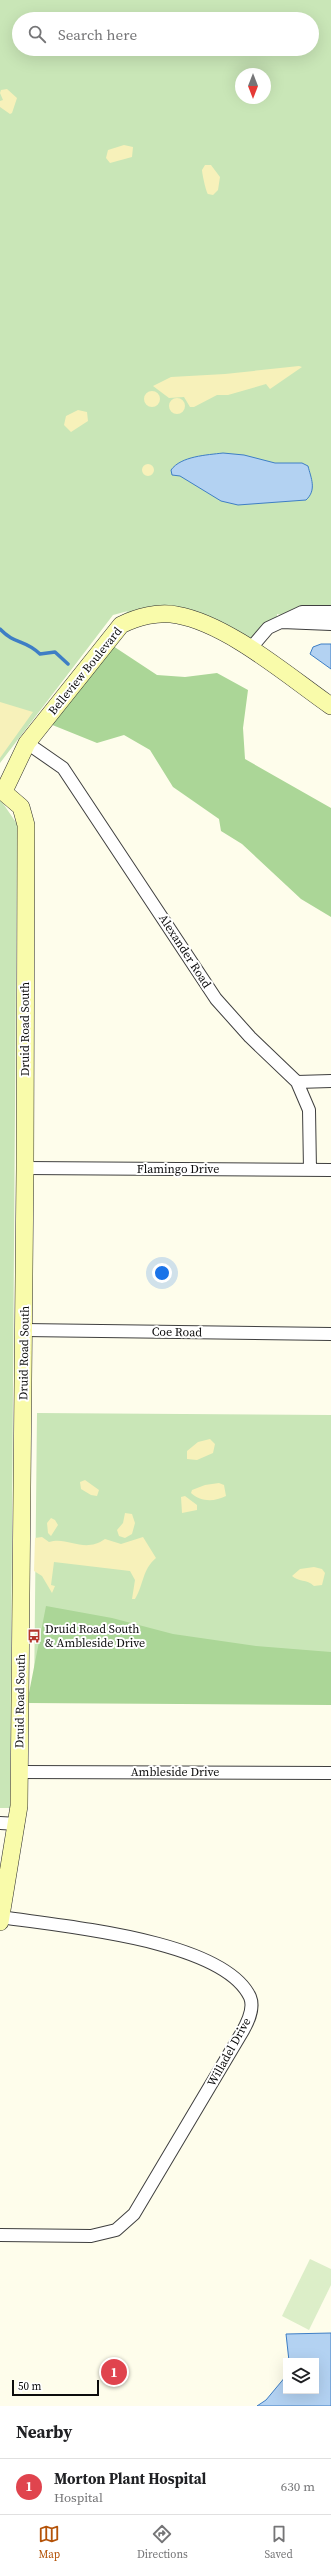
<!DOCTYPE html>
<html lang="en">
<head>
<meta charset="utf-8">
<style>
	:root { --surface:#fff; --page:#f6f6f6; --text:#202124; --muted:#757577; --line:#e0e0e0; --accent:#b45309 }
	body { margin:0; font-family:"Source Serif 4",serif; background:var(--page); color:var(--text) }
	.controls { position:absolute; right:12px; bottom:12px; display:grid; overflow:hidden; border-radius:0px; box-shadow:0 4px 16px #0002 }
	.controls button { width:36px; height:36px; display:grid; place-items:center; padding:0; border:0; border-bottom:1px solid var(--line); background:var(--surface); color:var(--text); font:20px sans-serif }
	.compass { position:absolute; left:235px; top:68px; width:36px; height:36px; border-radius:50%; background:var(--surface); box-shadow:0 4px 16px #0002; rotate:180deg }
	.scale { position:absolute; left:12px; bottom:10px; width:87px; box-sizing:border-box; padding-left:4px; border:2px solid #0c0c0c; border-top:0; font-size:11px; line-height:14px; white-space:nowrap; color:#0c0c0c; -webkit-text-stroke:3px #fff; paint-order:stroke }
	.you { position:absolute; left:162px; top:1273px; width:14px; height:14px; margin:-10px; border:3px solid #fff; border-radius:50%; background:#1a73e8; box-shadow:0 0 0 6px #1a73e833 }
	.badge { display:grid; place-items:center; width:26px; height:26px; border-radius:50%; background:var(--accent); color:#fff; font-size:13px; font-weight:700 }
	.pin { position:absolute; translate:-50% -50%; border:2px solid #fff; box-shadow:0 1px 4px #0006 }
	.list { margin:0; padding:0; list-style:none }
	h2 { display:flex; justify-content:space-between; align-items:center; height:52px; margin:0; padding:0 16px; font-size:17px }
	h2 small { font-size:13px; font-weight:400; color:var(--muted) }
	.list li { display:grid; grid-template-columns:26px 1fr auto; gap:12px; align-items:center; box-sizing:border-box; height:56px; padding:0 16px; border-top:1px solid var(--line) }
	.list b { display:block; font-size:15px; white-space:nowrap }
	.list p { margin:0; font-size:13px; white-space:nowrap; color:var(--muted) }
	.list em { font-size:13px; font-style:normal; color:var(--muted) }
	.icon { flex:none; width:22px; height:22px; fill:none; stroke:currentColor; stroke-width:2; stroke-linecap:round; stroke-linejoin:round }
	.map { position:relative; flex:none; width:331px; height:2406px; overflow:hidden }
	.search { position:absolute; background:var(--surface); box-shadow:0 4px 16px #0002; left:12px; right:12px; top:12px; height:44px; display:flex; align-items:center; gap:10px; box-sizing:border-box; padding:0 14px; border-radius:22px; color:var(--muted); font-size:15px }
	.sheet { height:108px; background:var(--surface) }
	nav { display:flex; justify-content:space-around; align-items:center; box-sizing:border-box; height:56px; border-top:1px solid var(--line); background:var(--surface); font-size:11px; color:var(--muted) }
	nav a { display:grid; justify-items:center; gap:2px }
	nav .on { color:var(--accent) }
	.map>svg:first-child { display:block }
	.green { fill:#c9e6b7; fill-rule:evenodd }
	.forest { fill:#abd697 }
	.sand { fill:#f7f1ba }
	.pitch { fill:#dceec8 }
	.water { fill:#b3d2f2; stroke:#3e7ec5 }
	.lines { fill:none; stroke-linecap:round; stroke-linejoin:round }
	.stream { stroke:#3e7ec5; stroke-width:3.5 }
	.street-casing { stroke:#3f3f3f; stroke-width:14 }
	.secondary-casing { stroke:#2e2e2e; stroke-width:18 }
	.street { stroke:#fff; stroke-width:12 }
	.secondary { stroke:#f9fbaa; stroke-width:17 }
	.labels { text-anchor:middle; stroke-width:4; stroke-linejoin:round; paint-order:stroke }
	.street-label { font-size:12px; fill:#0c0c0c; stroke:#fff }
	.poi-label { font-size:12px; fill:#0c0c0c; stroke:#fff; text-anchor:start }
</style>
</head>
<body>
<div class="map">
<svg width="331" height="2406" viewBox="0 0 331 2406">
	<rect width="100%" height="100%" fill="#fefdeb"/>
	<!-- green -->
	<path class="green" d="M0,0h331v605l-34,2 -16,8 -4,-1v3l-13,6 -15,18 -40,-24 -91,1 10,-7 -15,4 -113,148zM19,19h293v30h-293zM241,74h24v24h-24z
		M0,799l17,25 -7,984h-10z
		M37,1413l294,2v283h-297z"/>
	<!-- forest -->
	<path class="forest" d="M113,646l44,29 28,2 32,-4 31,17 -5,38 2,31 86,49v109l-30,-18 -59,-55 -21,-13 -2,-12 -46,-32 -23,-37 -26,-15 -27,8 -47,-19z
		M46,1606l66,12 61,16 83,12 75,6v53l-304,-2z"/>
	<!-- sand -->
	<path class="sand" d="M7,89l10,9 -5,15 -2,1 -10,-7v-6l3,-1 -3,-7 1,-3z
		M124,145l9,2 -1,10 -22,6 -4,-5 2,-8z
		M205,165h6l9,12 -2,13 -5,5 -5,-1c-2,-2 -6,-21 -6,-24z
		M299,366l3,1 -32,22 -4,-5 -38,11h-11l-23,12h-4l-6,-10 -15,1 -16,-12 18,-9 54,-3z
		M144 399a8 8 0 1 1 16 0a8 8 0 1 1-16 0Z
		M169 406a8 8 0 1 1 16 0a8 8 0 1 1-16 0Z
		M78,410l9,2 1,9 -17,11 -7,-7 2,-9z
		M142 470a6 6 0 1 1 12 0a6 6 0 1 1-12 0Z
		M0,702l33,10 -33,46z
		M210,1439l5,5 -2,9 -16,7 -10,-1v-8l11,-9z
		M85,1480l14,10 -2,6 -6,-1 -10,-6 -1,-7z
		M219,1483l5,2 2,11c-12,6 -25,6 -35,-3l1,-3 13,-5z
		M185,1496l12,9v5l-15,3 -1,-16z
		M125,1513l7,1 3,9 -3,11 -7,4 -6,-2 -2,-6 6,-7z
		M51,1518l4,2 3,5 -7,11 -3,-3 -1,-10z
		M42,1537l7,5c19,-6 35,12 56,-3l16,5 22,-7 13,21c-14,12 -12,26 -21,41h-3l3,-19 -5,-9 -76,-9 -3,23 4,1 -3,7 -10,-17 -8,-5 1,-33z
		M314,1567l8,2 3,4 -3,12 -8,1c-7,-7 -16,-4 -22,-10l8,-7z"/>
	<!-- pitch -->
	<path class="pitch" d="M310,2259l21,10v16l-22,45 -27,-14z"/>
	<!-- water -->
	<path class="water" d="M223,453l21,2 31,8h27l6,3c3,12 9,24 -2,34l-68,5 -17,-4 -41,-25 -8,-1 -1,-5c10,-14 36,-15 52,-17z
		M321,644h10v25l-21,-15 3,-7z
		M331,2333v73h-74l9,-6 20,-24v15h30v-30h-27l-3,-27z"/>
	<g class="lines">
		<!-- stream -->
		<path class="stream" d="M0,629c15,16 25,10 40,25l15,-2 13,12"/>
		<!-- street casing -->
		<g class="street-casing">
			<path id="street" d="M282,622l49,2
				M250,649l18,-21 34,-16h29
				M27,743l36,25 153,231 34,38 47,45 12,28 1,60
				M297,1082l34,-1
				M25,1168l306,2
				M24,1330l307,4
				M19,1772l312,1
				M0,1823l18,1
				M0,2235l91,1 25,-6 18,-16 107,-180c6,-10 14,-25 9,-37 -27,-58 -192,-71 -249,-80"/>
		</g>
		<!-- secondary casing -->
		<g class="secondary-casing">
			<path id="secondary" d="M0,789l21,18 5,18 -1,343 -6,638 -19,116
				M4,791l23,-48 94,-118c16,-8 38,-14 56,-10 51,9 111,61 154,91"/>
		</g>
		<!-- street -->
		<use href="#street" class="street"/>
		<!-- secondary -->
		<use href="#secondary" class="secondary"/>
	</g>
	<!-- icons -->
	<defs>
		<g id="bus-bare" transform="scale(1.08)"><path d="M-5-6H5V4H4V6H2V4H-2V6H-4V4H-5ZM-3.5-4V0h7V-4ZM-3.5 1.2v1.5H-2V1.2ZM2 1.2v1.5H3.5V1.2Z" fill="#b3372c" stroke="#fff" stroke-width="2.5" paint-order="stroke"/></g>
	</defs>
	<g fill-rule="evenodd">
		<use href="#bus-bare" x="34" y="1636"/>
	</g>
	<g class="labels">
		<!-- street labels -->
		<g class="street-label">
			<text transform="translate(85 671) rotate(-51)" y="4">Belleview Boulevard</text>
			<text transform="translate(185 951) rotate(57)" y="4">Alexander Road</text>
			<text transform="translate(25 1029) rotate(-90)" y="4">Druid Road South</text>
			<text x="178" y="1173">Flamingo Drive</text>
			<text transform="translate(177 1332) rotate(1)" y="4">Coe Road</text>
			<text transform="translate(24 1353) rotate(-89)" y="4">Druid Road South</text>
			<text transform="translate(20 1701) rotate(-89)" y="4">Druid Road South</text>
			<text x="175" y="1776">Ambleside Drive</text>
			<text transform="translate(229 2052) rotate(-61)" y="4">Willadel Drive</text>
		</g>
		<!-- poi labels -->
		<g class="poi-label">
			<text x="45" y="1633">Druid Road South<tspan x="45" dy="14">&amp; Ambleside Drive</tspan></text>
		</g>
	</g>
</svg>
<div class="controls">
<button><svg class="icon" aria-label="layers" viewBox="0 0 24 24"><path d="M12 4l9 5-9 5-9-5zM3 14l9 5 9-5"/></svg></button>
</div>
<svg class="compass" viewBox="-18 -18 36 36"><path d="M0-13l5 13h-10z" fill="#e53935"/><path d="M0 13l5-13h-10z" fill="#757577"/></svg>
<div class="scale">50 m</div>
<div class="you"></div>
<div class="pin badge" style="left:114px;top:2372px;background:#e0444e">1</div>
<div class="search"><svg class="icon" aria-label="search" viewBox="0 0 24 24"><circle cx="10" cy="10" r="6"/><path d="M15 15l6 6"/></svg>Search here</div>
</div>
<section class="sheet">
<h2>Nearby<small></small></h2>
<ul class="list">
<li><span class="badge" style="background:#e0444e">1</span><div><b>Morton Plant Hospital</b><p>Hospital</p></div><em>630 m</em></li>
</ul>
</section>
<nav>
<a class="on"><svg class="icon" aria-label="map" viewBox="0 0 24 24"><path d="M3 6l6-2 6 2 6-2v14l-6 2-6-2-6 2zM9 4v14M15 6v14"/></svg>Map</a>
<a><svg class="icon" aria-label="directions" viewBox="0 0 24 24"><path d="M12 3l9 9-9 9-9-9zM9 14v-3h6M13 9l2 2-2 2"/></svg>Directions</a>
<a><svg class="icon" aria-label="saved" viewBox="0 0 24 24"><path d="M7 4h10v16l-5-4-5 4z"/></svg>Saved</a>
</nav>
</body>
</html>
